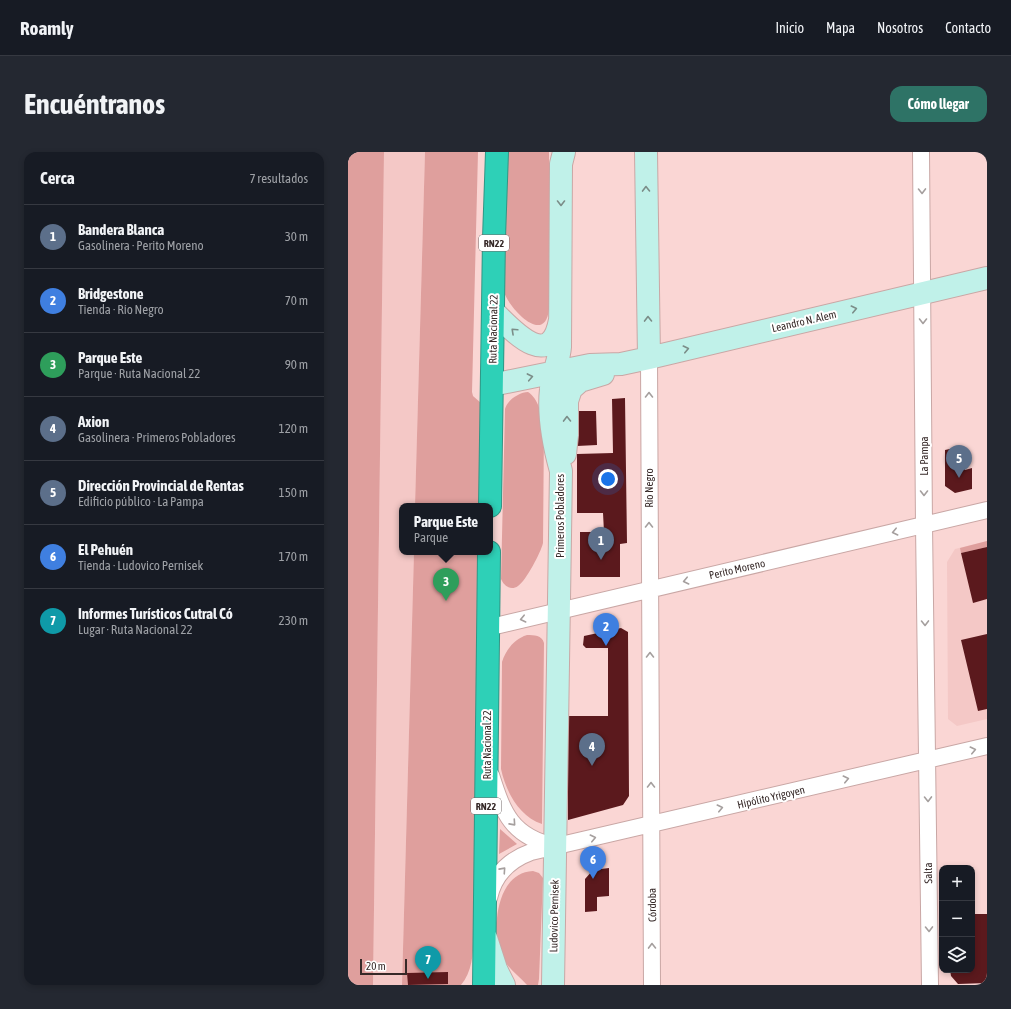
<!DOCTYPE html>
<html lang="es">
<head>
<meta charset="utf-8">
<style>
	:root { --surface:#171b24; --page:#242831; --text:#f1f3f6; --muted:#9ea1a6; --line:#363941; --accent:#2e7366 }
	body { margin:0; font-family:"Asap Condensed",sans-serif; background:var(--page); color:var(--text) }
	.controls { position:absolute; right:12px; bottom:12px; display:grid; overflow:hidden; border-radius:8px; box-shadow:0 2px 6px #0003 }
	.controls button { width:36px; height:36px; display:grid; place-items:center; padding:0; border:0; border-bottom:1px solid var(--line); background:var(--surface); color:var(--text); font:20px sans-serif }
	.scale { position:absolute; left:12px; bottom:10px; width:47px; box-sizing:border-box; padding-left:4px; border:2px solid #362928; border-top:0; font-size:11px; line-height:14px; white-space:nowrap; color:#362928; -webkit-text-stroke:3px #fff; paint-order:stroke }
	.you { position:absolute; left:260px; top:327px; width:14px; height:14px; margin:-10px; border:3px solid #fff; border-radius:50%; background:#1a73e8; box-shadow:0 0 0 6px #1a73e833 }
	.badge { display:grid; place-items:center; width:26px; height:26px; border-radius:50%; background:var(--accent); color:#fff; font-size:13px; font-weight:700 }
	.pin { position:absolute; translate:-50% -33px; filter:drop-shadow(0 1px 2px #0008) }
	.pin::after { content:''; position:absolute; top:21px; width:14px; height:12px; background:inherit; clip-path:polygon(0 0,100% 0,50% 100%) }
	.popup { position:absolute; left:51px; top:351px; width:94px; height:52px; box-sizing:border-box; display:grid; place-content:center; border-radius:8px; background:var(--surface); filter:drop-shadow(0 1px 3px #0005); font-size:13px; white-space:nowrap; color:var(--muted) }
	.popup b { font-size:15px; color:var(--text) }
	.popup::after { content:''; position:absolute; left:50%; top:100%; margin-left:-8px; border:8px solid transparent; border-top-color:var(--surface) }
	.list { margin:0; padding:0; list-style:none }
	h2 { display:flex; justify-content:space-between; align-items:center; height:52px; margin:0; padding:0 16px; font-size:17px }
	h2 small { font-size:13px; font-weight:400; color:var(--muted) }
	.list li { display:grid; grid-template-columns:26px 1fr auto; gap:12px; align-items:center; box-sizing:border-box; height:64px; padding:0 16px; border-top:1px solid var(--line) }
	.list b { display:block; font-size:15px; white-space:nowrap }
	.list p { margin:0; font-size:13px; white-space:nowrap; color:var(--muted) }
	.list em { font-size:13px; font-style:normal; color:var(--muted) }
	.icon { flex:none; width:22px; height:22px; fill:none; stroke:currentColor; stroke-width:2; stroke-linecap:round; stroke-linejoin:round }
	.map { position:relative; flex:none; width:639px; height:833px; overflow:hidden; border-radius:12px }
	header { display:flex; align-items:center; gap:24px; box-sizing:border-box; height:56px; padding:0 20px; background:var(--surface); border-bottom:1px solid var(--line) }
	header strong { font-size:19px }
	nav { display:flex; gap:22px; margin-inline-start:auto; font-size:14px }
	.intro { display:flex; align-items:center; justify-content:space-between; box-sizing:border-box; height:96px; padding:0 24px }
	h1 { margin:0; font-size:28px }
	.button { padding:10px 18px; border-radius:12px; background:var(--accent); color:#fff; font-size:14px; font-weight:700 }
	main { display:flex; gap:24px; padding:0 24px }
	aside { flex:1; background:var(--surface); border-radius:12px; box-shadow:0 2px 6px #0003 }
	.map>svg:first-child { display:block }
	.built { fill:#f4c8c6 }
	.green { fill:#df9f9d }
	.building { fill:#5b191d }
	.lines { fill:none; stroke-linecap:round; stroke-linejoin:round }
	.street-casing { stroke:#c9a7a5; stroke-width:18 }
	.secondary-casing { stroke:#c9a7a5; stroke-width:24 }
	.highway-casing { stroke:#319685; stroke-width:24 }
	.street { stroke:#fff; stroke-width:16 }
	.secondary { stroke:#c0f1e9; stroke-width:22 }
	.highway { stroke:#2ed0b7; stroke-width:22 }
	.oneway { stroke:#7b8d88 }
	.oneway2 { stroke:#a59f9e }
	.labels { text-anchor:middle; stroke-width:4; stroke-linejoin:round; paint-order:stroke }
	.shield { fill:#fff; stroke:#726968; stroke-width:1 }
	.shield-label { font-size:10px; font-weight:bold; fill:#362928 }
	.street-label { font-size:11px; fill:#362928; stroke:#fff }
</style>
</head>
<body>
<header>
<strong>Roamly</strong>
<nav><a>Inicio</a><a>Mapa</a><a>Nosotros</a><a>Contacto</a></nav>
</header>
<div class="intro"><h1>Encuéntranos</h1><a class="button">Cómo llegar</a></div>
<main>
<aside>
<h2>Cerca<small>7 resultados</small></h2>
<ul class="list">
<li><span class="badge" style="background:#5c6f8a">1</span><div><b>Bandera Blanca</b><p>Gasolinera · Perito Moreno</p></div><em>30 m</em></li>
<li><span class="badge" style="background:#3f7fe0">2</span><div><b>Bridgestone</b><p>Tienda · Río Negro</p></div><em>70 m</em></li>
<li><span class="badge" style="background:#2e9e5b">3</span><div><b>Parque Este</b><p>Parque · Ruta Nacional 22</p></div><em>90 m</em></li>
<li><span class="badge" style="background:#5c6f8a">4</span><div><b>Axion</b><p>Gasolinera · Primeros Pobladores</p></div><em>120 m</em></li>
<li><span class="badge" style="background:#5c6f8a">5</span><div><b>Dirección Provincial de Rentas</b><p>Edificio público · La Pampa</p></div><em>150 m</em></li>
<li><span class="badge" style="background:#3f7fe0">6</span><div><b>El Pehuén</b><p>Tienda · Ludovico Pernisek</p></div><em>170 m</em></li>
<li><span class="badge" style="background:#0f9aa8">7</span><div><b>Informes Turísticos Cutral Có</b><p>Lugar · Ruta Nacional 22</p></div><em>230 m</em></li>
</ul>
</aside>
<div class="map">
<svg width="639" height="833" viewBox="0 0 639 833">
	<rect width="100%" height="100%" fill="#fad6d4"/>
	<!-- built -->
	<path class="built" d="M36,0h41l-10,354h-13v46h12l-12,433h-29z
		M639,389v178l-30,7 -9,-7 -1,-157 8,-13z"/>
	<!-- green -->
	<path class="green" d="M0,0h36l-11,833h-25z
		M77,0h53l-6,240 1,4 8,7v103h-66z
		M159,0h42v157c-4,38 -40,-1 -45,-17z
		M180,240c10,6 14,23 16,34l-1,117c-2,9 -17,38 -25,43 -7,5 -14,0 -17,-7l4,-170c2,-9 15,-17 23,-17z
		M639,389v6l-26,6 -1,-5z
		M66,400h66l-6,386c-1,16 -2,34 -13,47h-59z
		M179,483c7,0 15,0 17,8l-2,181c-23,-8 -36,-32 -41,-55l1,-107c4,-12 12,-23 25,-27z
		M152,677l17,15 -18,10z
		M185,719l6,2 4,5 -4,101 -1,6h-11c-7,-8 -18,-16 -23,-25 -3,-8 -7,-19 -8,-27 -1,-5 0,-10 1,-15 2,-20 11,-46 36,-47z"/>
	<!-- building -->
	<path class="building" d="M277,246l2,145 -7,1v33h-40v-45h24l-1,-19h-26v-59l36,-1 -1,-54z
		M228,259h20l1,34 -20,1z
		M616,294l1,24 7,-2v21l-17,4 -10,-7v-36z
		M639,395v52l-14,4 -12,-50z
		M273,476l7,4 1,164 -6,9 -55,15v-104h40v-68h-22l-3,-3 1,-9z
		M639,482v75l-9,2 -17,-71z
		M261,716v28l-12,1v14l-12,1v-33l8,-9z
		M624,762h15v69l-29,1 -7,-8 -1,-6h22z
		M100,820v12l-40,1 -1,-12z"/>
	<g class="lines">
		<!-- street casing -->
		<g class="street-casing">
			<path id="street" d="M573,0l3,373 6,460
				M301,206l3,627
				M139,476l500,-118
				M143,623c12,38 21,62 64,71
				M141,746c5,-23 20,-38 42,-46l456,-106"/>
		</g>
		<!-- secondary casing -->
		<g class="secondary-casing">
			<path id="secondary" d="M298,0l3,206
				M145,159c19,19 57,62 67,9
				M144,233l98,-20 31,-1 28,-6 338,-80
				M217,302l2,-19v-34l4,-12 9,-8 23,-7
				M138,786l10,31 8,16
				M205,833l8,-514c-7,-25 -13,-55 -10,-82 1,-14 8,-28 9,-42l1,-183 3,-12"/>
		</g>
		<!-- highway casing -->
		<g class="highway-casing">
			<path id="highway" d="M142,354l4,-268 3,-86
				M136,833l5,-433"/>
		</g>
		<!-- street -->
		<use href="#street" class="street"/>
		<!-- secondary -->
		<use href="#secondary" class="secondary"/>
		<!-- highway -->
		<use href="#highway" class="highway"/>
	</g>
	<!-- one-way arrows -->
	<defs><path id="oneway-chevron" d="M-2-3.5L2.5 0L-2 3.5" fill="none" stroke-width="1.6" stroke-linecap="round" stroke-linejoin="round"/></defs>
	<g class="oneway">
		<use href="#oneway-chevron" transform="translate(298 37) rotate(-91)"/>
		<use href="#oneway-chevron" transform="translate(213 51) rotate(90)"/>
		<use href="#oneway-chevron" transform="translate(506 157) rotate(-13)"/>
		<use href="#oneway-chevron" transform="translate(300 167) rotate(-91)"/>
		<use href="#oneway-chevron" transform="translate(166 179) rotate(-137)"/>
		<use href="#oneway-chevron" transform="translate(338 197) rotate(-13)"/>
		<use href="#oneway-chevron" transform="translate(182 225) rotate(-11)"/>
		<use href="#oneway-chevron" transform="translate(219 267) rotate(-91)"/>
	</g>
	<g class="oneway2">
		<use href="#oneway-chevron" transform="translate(574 39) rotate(89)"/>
		<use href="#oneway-chevron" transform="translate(575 169) rotate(90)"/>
		<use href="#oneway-chevron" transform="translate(301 243) rotate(-90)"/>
		<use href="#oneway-chevron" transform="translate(576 341) rotate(90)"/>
		<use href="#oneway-chevron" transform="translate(301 373) rotate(-90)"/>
		<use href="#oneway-chevron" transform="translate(547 380) rotate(167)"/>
		<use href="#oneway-chevron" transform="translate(338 429) rotate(167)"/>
		<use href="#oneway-chevron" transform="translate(175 467) rotate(167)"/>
		<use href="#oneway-chevron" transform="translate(577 471) rotate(89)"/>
		<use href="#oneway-chevron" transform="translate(302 503) rotate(-90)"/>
		<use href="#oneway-chevron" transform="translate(625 598) rotate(-13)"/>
		<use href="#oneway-chevron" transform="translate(498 627) rotate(-13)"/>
		<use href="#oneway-chevron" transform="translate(303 633) rotate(-90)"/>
		<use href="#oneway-chevron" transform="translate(580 647) rotate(89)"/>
		<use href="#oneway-chevron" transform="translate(372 656) rotate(-13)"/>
		<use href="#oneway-chevron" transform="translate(165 671) rotate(48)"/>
		<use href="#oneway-chevron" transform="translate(245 686) rotate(-13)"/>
		<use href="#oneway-chevron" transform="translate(155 718) rotate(-48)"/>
		<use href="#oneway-chevron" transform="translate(581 777) rotate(89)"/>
		<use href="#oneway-chevron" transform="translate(304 794) rotate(-91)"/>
	</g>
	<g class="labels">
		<!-- shield labels -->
		<g class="shield">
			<rect x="131" y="83" width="30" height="16" rx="3"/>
			<rect x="123" y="646" width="30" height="16" rx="3"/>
		</g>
		<g class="shield-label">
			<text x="146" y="95">RN22</text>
			<text x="138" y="658">RN22</text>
		</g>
		<!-- street labels -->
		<g class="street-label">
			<text transform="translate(456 169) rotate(-13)" y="4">Leandro N. Alem</text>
			<text transform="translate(145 177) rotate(-89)" y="4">Ruta Nacional 22</text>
			<text transform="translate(576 304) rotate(-90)" y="4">La Pampa</text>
			<text transform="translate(301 336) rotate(-90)" y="4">Río Negro</text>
			<text transform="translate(212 364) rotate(-90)" y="4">Primeros Pobladores</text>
			<text transform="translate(389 417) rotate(-13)" y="4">Perito Moreno</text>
			<text transform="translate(139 593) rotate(-90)" y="4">Ruta Nacional 22</text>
			<text transform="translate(423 645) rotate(-13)" y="4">Hipólito Yrigoyen</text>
			<text transform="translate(580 721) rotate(-91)" y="4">Salta</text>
			<text transform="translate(304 753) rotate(-91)" y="4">Córdoba</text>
			<text transform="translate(206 764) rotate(-89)" y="4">Ludovico Pernisek</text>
		</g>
	</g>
</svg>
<div class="controls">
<button>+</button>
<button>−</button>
<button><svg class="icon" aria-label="layers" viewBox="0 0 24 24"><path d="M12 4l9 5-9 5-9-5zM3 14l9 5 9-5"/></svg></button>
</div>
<div class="scale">20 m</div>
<div class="you"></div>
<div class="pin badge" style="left:253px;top:408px;background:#5c6f8a">1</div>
<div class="pin badge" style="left:258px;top:494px;background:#3f7fe0">2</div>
<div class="pin badge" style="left:98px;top:449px;background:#2e9e5b">3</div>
<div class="popup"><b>Parque Este</b>Parque</div>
<div class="pin badge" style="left:244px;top:614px;background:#5c6f8a">4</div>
<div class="pin badge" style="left:611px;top:326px;background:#5c6f8a">5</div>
<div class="pin badge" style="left:245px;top:727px;background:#3f7fe0">6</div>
<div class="pin badge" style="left:80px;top:827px;background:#0f9aa8">7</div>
</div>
</main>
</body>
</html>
